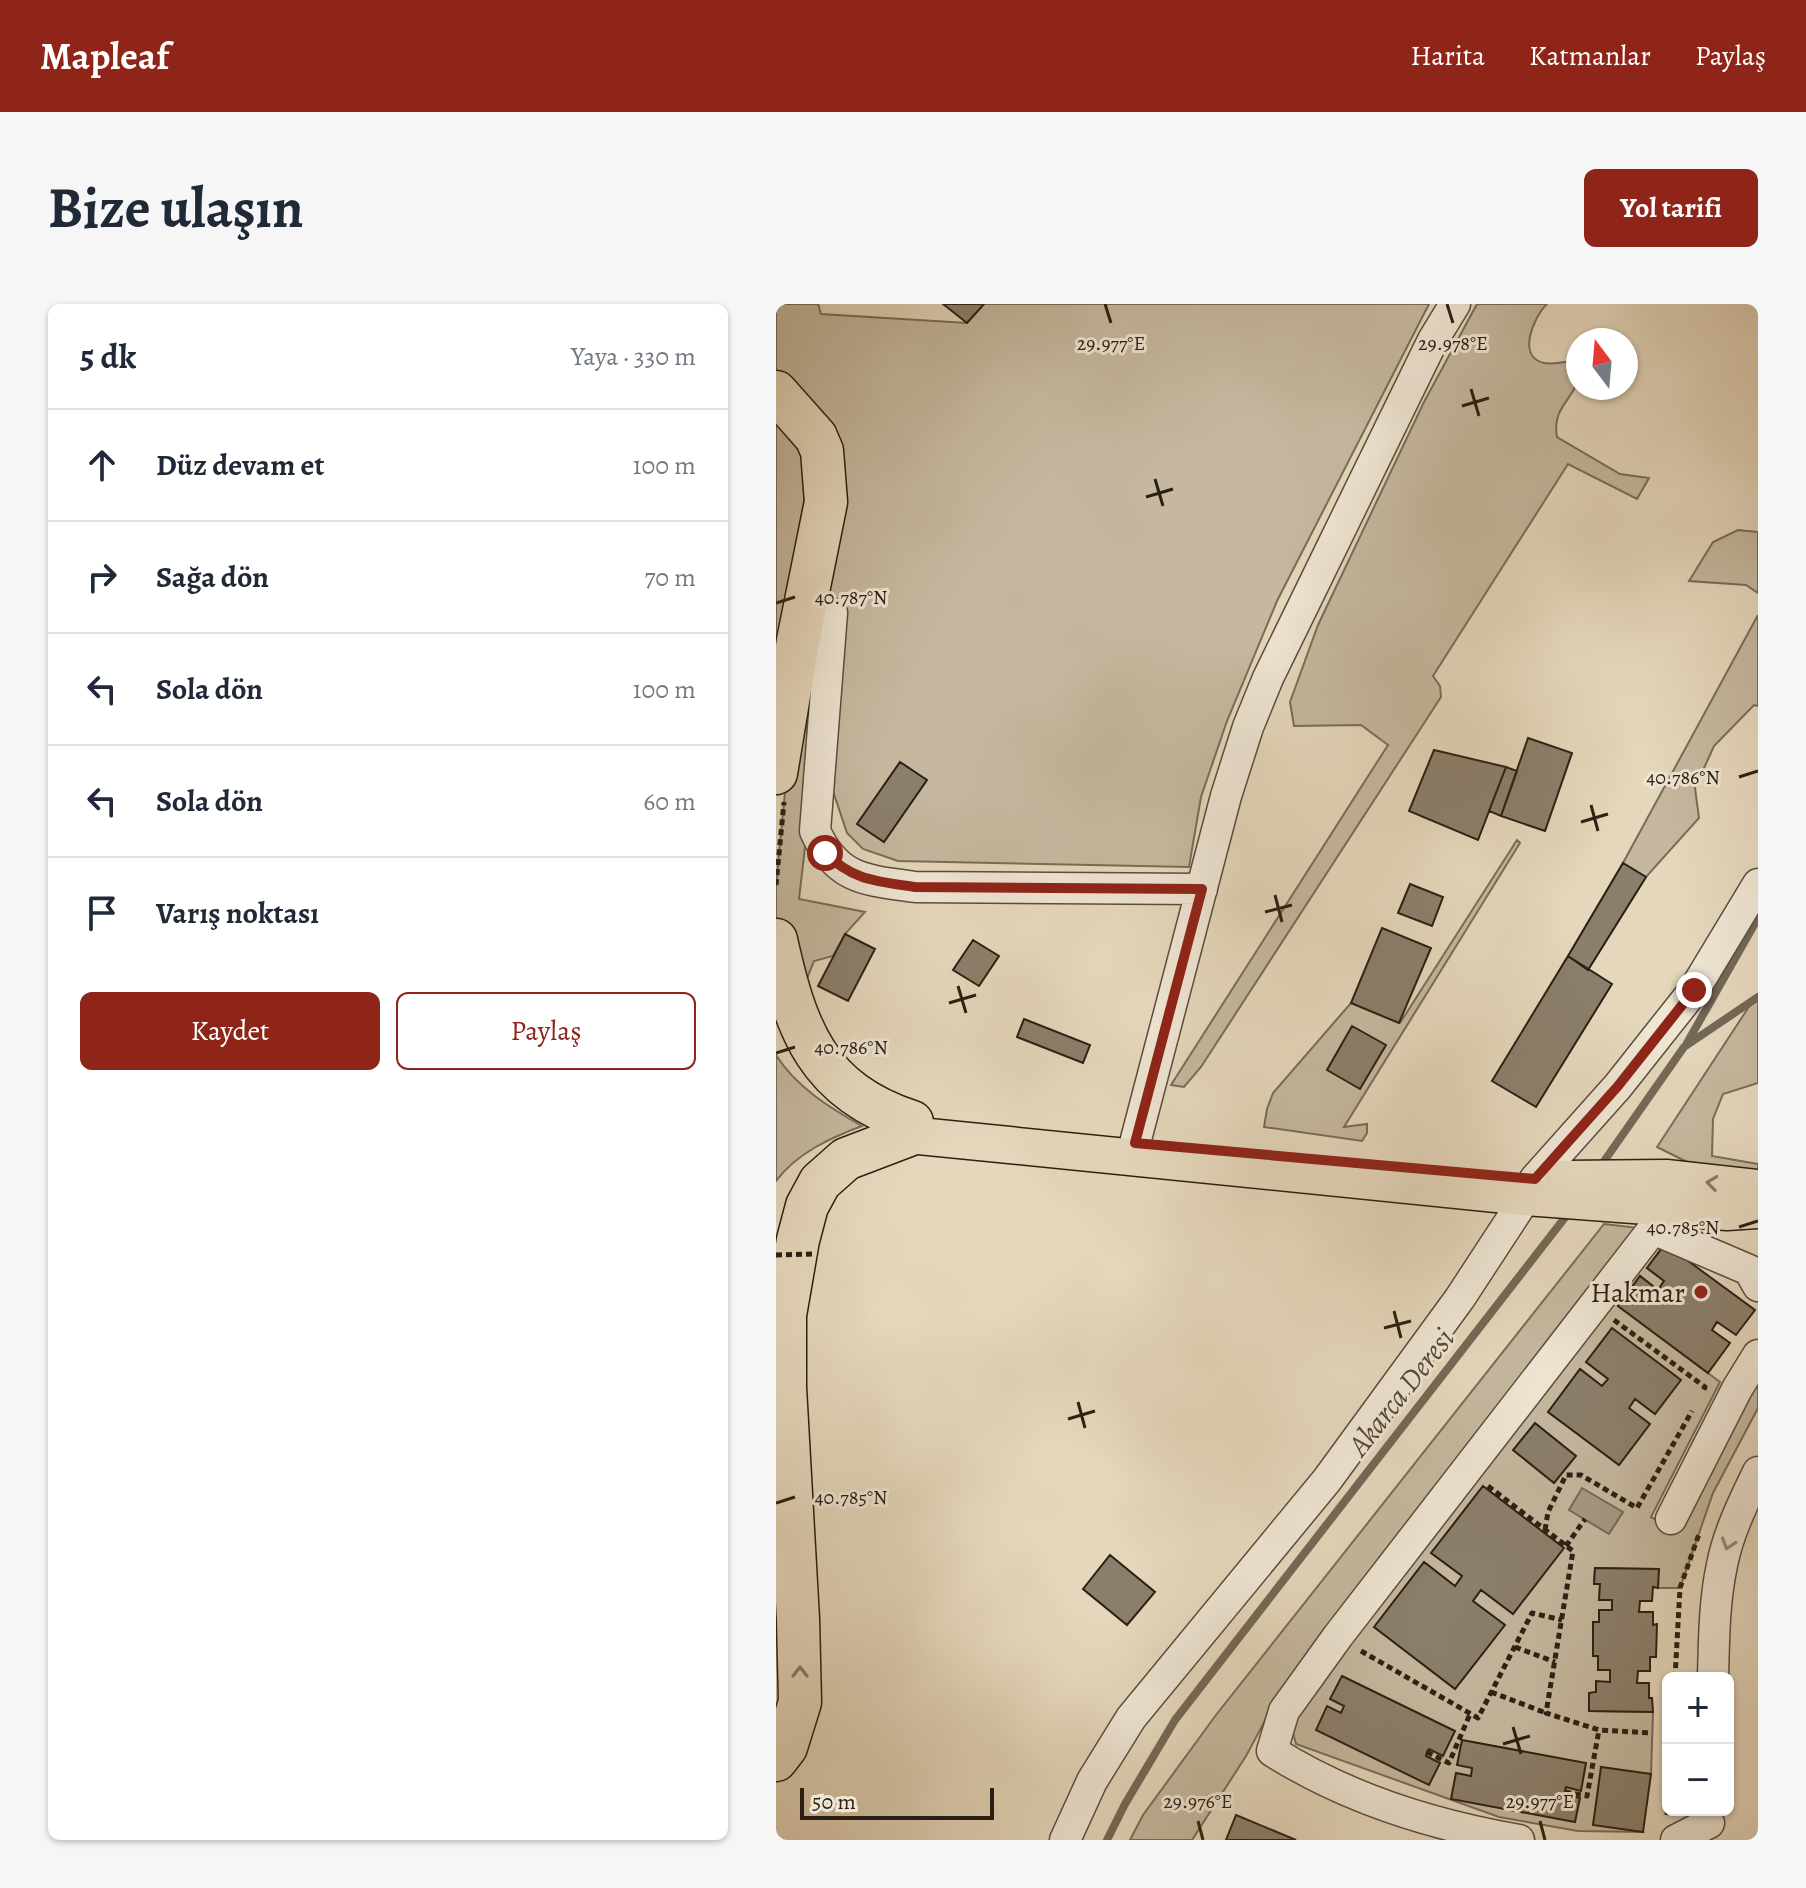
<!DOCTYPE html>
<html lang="tr">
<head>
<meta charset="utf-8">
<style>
	:root { --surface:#fff; --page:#f6f6f7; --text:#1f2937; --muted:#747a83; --line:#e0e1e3; --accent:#8f2418 }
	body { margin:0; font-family:Alegreya,serif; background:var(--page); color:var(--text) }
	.controls { position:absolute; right:24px; bottom:24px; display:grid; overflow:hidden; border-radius:12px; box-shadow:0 2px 6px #0004 }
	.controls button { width:72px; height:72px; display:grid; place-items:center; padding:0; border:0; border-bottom:2px solid var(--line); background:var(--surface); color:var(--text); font:40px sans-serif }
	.compass { position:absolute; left:790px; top:24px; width:72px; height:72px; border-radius:50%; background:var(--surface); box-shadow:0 2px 6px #0004; rotate:344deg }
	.scale { position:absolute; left:24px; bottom:20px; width:194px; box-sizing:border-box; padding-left:8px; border:4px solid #2a1f13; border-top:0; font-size:22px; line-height:28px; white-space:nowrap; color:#2a1f13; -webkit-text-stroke:6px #eee5d3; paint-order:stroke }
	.stop { position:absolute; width:24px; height:24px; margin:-18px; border:6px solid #8f2418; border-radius:50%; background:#fff }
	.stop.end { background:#8f2418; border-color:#fff; box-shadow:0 2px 8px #0008 }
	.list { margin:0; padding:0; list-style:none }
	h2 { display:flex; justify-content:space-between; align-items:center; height:104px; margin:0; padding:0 32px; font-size:34px }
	h2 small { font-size:26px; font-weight:400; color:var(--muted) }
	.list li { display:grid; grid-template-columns:52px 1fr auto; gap:24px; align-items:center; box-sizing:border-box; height:112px; padding:0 32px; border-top:2px solid var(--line) }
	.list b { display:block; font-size:30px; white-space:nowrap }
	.list em { font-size:26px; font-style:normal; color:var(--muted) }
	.actions { display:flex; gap:16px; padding:24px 32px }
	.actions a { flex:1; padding:18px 0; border:2px solid var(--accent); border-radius:12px; text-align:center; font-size:28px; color:var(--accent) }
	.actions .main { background:var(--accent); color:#fff }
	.icon { flex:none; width:44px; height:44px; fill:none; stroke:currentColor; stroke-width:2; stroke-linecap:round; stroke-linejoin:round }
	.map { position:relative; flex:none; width:982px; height:1536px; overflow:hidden; border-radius:12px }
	header { display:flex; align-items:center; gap:48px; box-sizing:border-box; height:112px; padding:0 40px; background:var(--accent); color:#fff }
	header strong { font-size:38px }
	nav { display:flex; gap:44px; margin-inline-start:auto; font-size:28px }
	.intro { display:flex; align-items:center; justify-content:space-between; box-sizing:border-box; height:192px; padding:0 48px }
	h1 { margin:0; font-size:56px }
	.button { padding:20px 36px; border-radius:12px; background:var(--accent); color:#fff; font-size:28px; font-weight:700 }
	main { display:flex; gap:48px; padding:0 48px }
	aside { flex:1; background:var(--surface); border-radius:12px; box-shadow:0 2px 6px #0004 }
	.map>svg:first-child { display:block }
	.green { fill:#c5b89f; stroke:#786c59; stroke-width:2 }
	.water { fill:#a59883; stroke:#746856; stroke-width:2 }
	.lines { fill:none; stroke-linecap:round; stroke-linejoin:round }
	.stream { stroke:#746856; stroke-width:8 }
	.building { fill:#8b7f6b; stroke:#2a1f13; stroke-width:2 }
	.minor-casing { stroke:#594d3d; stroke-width:33 }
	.major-casing { stroke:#2a1f13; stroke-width:39 }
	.highway-casing { stroke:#2a1f13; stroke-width:45 }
	.path { stroke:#2a1f13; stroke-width:5; stroke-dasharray:6 4; stroke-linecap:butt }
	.minor { stroke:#eee5d3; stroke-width:30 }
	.major { stroke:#e5d7bc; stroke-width:36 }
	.highway { stroke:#e5d7bc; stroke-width:42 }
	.path-bridge { stroke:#2a1f13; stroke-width:5; stroke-dasharray:6 4; stroke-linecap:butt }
	.oneway { stroke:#887b68 }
	.oneway2 { stroke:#968c7d }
	.route { stroke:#8f2418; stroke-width:10 }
	.ticks { fill:none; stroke:#2a1f13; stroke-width:3 }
	.poi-dot { fill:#8f2418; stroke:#eee5d3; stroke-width:3 }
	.labels { text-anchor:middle; stroke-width:6; stroke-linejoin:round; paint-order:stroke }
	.poi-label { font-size:28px; fill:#2a1f13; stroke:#eee5d3; text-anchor:end }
	.water-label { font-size:30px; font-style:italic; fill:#55493a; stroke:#eee5d3 }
	.ticks-label { font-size:20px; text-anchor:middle; fill:#2a1f13; stroke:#eee5d3; stroke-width:6; stroke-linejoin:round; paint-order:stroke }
</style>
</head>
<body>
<header>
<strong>Mapleaf</strong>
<nav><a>Harita</a><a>Katmanlar</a><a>Paylaş</a></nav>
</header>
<div class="intro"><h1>Bize ulaşın</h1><a class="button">Yol tarifi</a></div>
<main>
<aside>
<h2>5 dk<small>Yaya · 330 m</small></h2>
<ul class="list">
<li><svg class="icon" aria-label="ahead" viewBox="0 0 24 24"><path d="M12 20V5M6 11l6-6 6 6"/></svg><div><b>Düz devam et</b></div><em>100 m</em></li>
<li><svg class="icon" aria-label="right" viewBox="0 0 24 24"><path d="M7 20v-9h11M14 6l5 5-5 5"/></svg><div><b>Sağa dön</b></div><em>70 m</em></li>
<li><svg class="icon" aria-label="left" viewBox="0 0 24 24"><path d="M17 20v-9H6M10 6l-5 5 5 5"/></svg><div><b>Sola dön</b></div><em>100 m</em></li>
<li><svg class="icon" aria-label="left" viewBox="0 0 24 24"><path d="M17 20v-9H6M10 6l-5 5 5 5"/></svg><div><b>Sola dön</b></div><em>60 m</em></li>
<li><svg class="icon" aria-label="arrive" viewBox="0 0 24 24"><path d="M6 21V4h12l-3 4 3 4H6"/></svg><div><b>Varış noktası</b></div></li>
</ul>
<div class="actions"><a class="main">Kaydet</a><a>Paylaş</a></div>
</aside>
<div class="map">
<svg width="982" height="1536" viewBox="0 0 982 1536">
	<rect width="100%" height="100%" fill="#e5d7bc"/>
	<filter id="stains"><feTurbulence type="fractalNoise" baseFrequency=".0025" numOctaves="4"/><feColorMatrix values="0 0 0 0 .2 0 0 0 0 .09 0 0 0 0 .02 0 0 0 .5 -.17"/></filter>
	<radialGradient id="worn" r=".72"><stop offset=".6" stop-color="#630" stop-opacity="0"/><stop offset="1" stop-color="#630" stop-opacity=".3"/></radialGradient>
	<!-- green -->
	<path class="green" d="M0,0h42l3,10 146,9 17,-19h445l-152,297 -50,120 -26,76 -12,70 -291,-6 -35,-12 -16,-16 -14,-42 -2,-168 -32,276 66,13 -20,22 -12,22 -19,5 -14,35 -6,-2 -18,-75v-34l10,-103 44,-284 -54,-117z
		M701,0h70c-13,12 -31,53 -3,59 9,2 22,-2 32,-2 11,36 -26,39 -19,76l63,37 29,4 -12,21 -69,-35 -135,212 7,10 1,11 -240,370 -17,20 -13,-2 217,-340 -27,-20 -67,1 -4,-24 28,-77 106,-223z
		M0,118c22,18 28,35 31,63l-31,172z
		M962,226l20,2v61l-12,-8 -57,-4 24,-39z
		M982,311v91l-4,-1 -40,41 -19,42 4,30 -53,59 -23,-14z
		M741,536l3,3 -176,284 23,-3v9l-5,8 -98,-14 3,-18 6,-16 78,-90 49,20z
		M982,693v86l-35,11 -10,25 -1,37 46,8v13h-9l-62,-15 -30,-15 97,-148z
		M0,751c20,32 54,53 86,71 -32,12 -65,27 -86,55z
		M828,920l35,4 -358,463 -35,65 -54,84h-62l13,-25 73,-100z
		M880,933l9,7 -18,24 17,13 -6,9 -18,-14 -22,30 102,76 -69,135 24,13 83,-159v37l-45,85 -33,95h-22v-19l-63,-1 -1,15 6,1 -1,16h13v10h-13v12l-6,1v32l5,1v14h12v12h-14v10l-7,1v18l64,1 -2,62 -50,-7 42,65 -65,-1 -79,-14 -203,-73 -5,-19 179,-244z"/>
	<!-- water -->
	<path class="water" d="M806,1184l41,24 -14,22 -40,-24z"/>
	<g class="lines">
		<!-- stream -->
		<path class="stream" d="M911,739l71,-125
			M824,863l84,-120 74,-50
			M331,1536l18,-36 50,-84 395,-509"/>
	</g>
	<!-- building -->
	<path class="building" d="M167,0h41l-17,19z
		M752,434l44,15 -27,78 -44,-15z
		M658,446l72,17 -28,73 -69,-29z
		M124,458l27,18 -43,62 -27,-18z
		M730,463l11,4 -16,45 -12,-5z
		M847,559l23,14 -58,93 -20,-14z
		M634,580l33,13 -11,29 -34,-13z
		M606,624l49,20 -32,75 -48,-20z
		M69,630l30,15 -27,52 -30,-15z
		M197,636l26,16 -20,30 -26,-16z
		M792,652l44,28 -76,123 -44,-26z
		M248,715l66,26 -7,18 -66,-26z
		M576,722l34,19 -26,44 -33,-19z
		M889,940l90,66 -19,25 -19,-13 -5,8 18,13 -22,30 -90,-67 22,-30 18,14 6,-9 -17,-13z
		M836,1024l69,52 -26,34 -20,-15 -6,9 21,16 -31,41 -71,-53 32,-43 22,17 6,-7 -22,-17z
		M759,1119l41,33 -22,27 -41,-33z
		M707,1182l81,62 -51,66 -32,-24 -8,11 32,24 -50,64 -81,-62 50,-65 31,24 7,-10 -31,-23z
		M334,1251l45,37 -28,33 -44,-36z
		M819,1264l64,1 -1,19 -5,-1 -1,14h-12l-1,11h14v13l4,-1 -1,33h-6v14h-12l-1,12h12v15h3l1,14 -64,-1v-18l7,-1v-11l14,1v-12h-12v-14h-5v-34h6v-12h13v-10h-13l1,-16h-6z
		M566,1372l113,55 -12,25 -14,-7 -2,3 -1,4 14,7 -11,22 -113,-55 11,-24 14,7 3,-7 -14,-7z
		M686,1436l124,23 -5,28 -15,-4 -2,8 16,3 -5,24 -124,-23 5,-26 15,3 1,-8 -15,-3z
		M825,1463l50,7 -8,58 -50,-7z
		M460,1511l60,25h-70z"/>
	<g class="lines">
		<!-- minor casing -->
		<g class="minor-casing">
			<path id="minor" d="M56,309l-17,218c22,49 51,49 100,56l287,2
				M359,839l91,-347 22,-69 20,-49 121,-248 44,-90 22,-36
				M759,875l83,-93 76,-96 64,-106
				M877,925l96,41 9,16
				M895,1215l66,-130 21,-34
				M937,1374c1,-37 1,-76 9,-113 6,-32 22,-64 36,-93
				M289,1536l27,-59 39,-63 196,-238 133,-182 66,-101
				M743,1536c-87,-15 -173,-42 -247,-89l12,-40 54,-75 315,-407 12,-21
				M900,1536l33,-17"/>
		</g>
		<!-- major casing -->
		<g class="major-casing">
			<path id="major" d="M133,831l617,62 201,15 31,-2
				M787,875l103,-1 92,10"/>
		</g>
		<!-- highway casing -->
		<g class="highway-casing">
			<path id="highway" d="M0,88l40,45 6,14 4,51 -28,139 -22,132
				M0,636c20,90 41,151 136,182
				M0,1456l10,-13 14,-45 -2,-83 -13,-232v-72l13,-75 9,-34 13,-24 26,-23 63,-24"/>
		</g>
		<!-- path -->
		<path class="path" d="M0,581l8,-83
			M838,1016l91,67 -2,5
			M712,1182l85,65 -27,162 53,17 53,3
			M769,1226l3,-18 18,-37h15l56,33 55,-97
			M790,1242l19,-27
			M739,1343l40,15
			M585,1347l117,67 54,-105 30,7
			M899,1374l5,-90 19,-54
			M715,1388l55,21
			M651,1448l22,11 21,-49
			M789,1488l22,4 12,-66
			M891,1511l1,-12"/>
		<!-- minor -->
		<use href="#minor" class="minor"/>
		<!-- major -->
		<use href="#major" class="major"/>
		<!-- highway -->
		<use href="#highway" class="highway"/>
		<!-- path-bridge -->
		<path class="path-bridge" d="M0,951l40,-1"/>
	</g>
	<!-- one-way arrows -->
	<defs><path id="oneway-chevron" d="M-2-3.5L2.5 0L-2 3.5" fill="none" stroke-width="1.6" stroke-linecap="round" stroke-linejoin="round" transform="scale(2)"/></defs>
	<g class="oneway">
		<use href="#oneway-chevron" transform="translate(936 879) rotate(-173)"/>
		<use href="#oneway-chevron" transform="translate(24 1368) rotate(-90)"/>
	</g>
	<use class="oneway2" href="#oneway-chevron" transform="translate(952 1240) rotate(108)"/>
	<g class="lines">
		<!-- route -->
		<path class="route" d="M49,549c29,28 51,28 90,34l287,2 -67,254 400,36 83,-93 76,-96"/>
	</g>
	<!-- ticks -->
	<path class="ticks" d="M329,0l6,19M671,0l6,19M695,85l8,27M686,102l27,-8M379,175l8,27M370,193l27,-8M0,299l19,-6M963,473l19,-6M815,501l7,26M805,518l27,-8M499,591l7,27M489,608l27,-7M182,682l8,27M173,699l27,-8M0,749l19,-6M963,923l19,-6M618,1007l7,27M608,1024l27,-7M302,1098l7,26M292,1115l27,-8M0,1199l19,-6M737,1423l8,27M727,1440l27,-8M422,1517l5,19M764,1517l5,19"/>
	<!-- markers -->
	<circle class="poi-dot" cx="925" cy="988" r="8"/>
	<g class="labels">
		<!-- poi labels -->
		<g class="poi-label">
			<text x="909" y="998">Hakmar</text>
		</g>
		<!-- water labels -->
		<g class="water-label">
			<text transform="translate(625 1088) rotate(-52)" y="10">Akarca Deresi</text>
		</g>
	</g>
	<g class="ticks-label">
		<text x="335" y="46">29.977°E</text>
		<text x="677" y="46">29.978°E</text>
		<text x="75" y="300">40.787°N</text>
		<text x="907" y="480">40.786°N</text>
		<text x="75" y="750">40.786°N</text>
		<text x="907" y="930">40.785°N</text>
		<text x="75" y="1200">40.785°N</text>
		<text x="422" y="1504">29.976°E</text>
		<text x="764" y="1504">29.977°E</text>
	</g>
	<rect width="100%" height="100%" filter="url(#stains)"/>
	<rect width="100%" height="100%" fill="url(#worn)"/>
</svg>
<div class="controls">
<button>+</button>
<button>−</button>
</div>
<svg class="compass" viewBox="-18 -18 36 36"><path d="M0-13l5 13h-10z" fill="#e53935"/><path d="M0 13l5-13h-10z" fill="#747a83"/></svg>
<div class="scale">50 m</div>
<div class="stop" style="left:49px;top:549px"></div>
<div class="stop end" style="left:918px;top:686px"></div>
</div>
</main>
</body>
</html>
